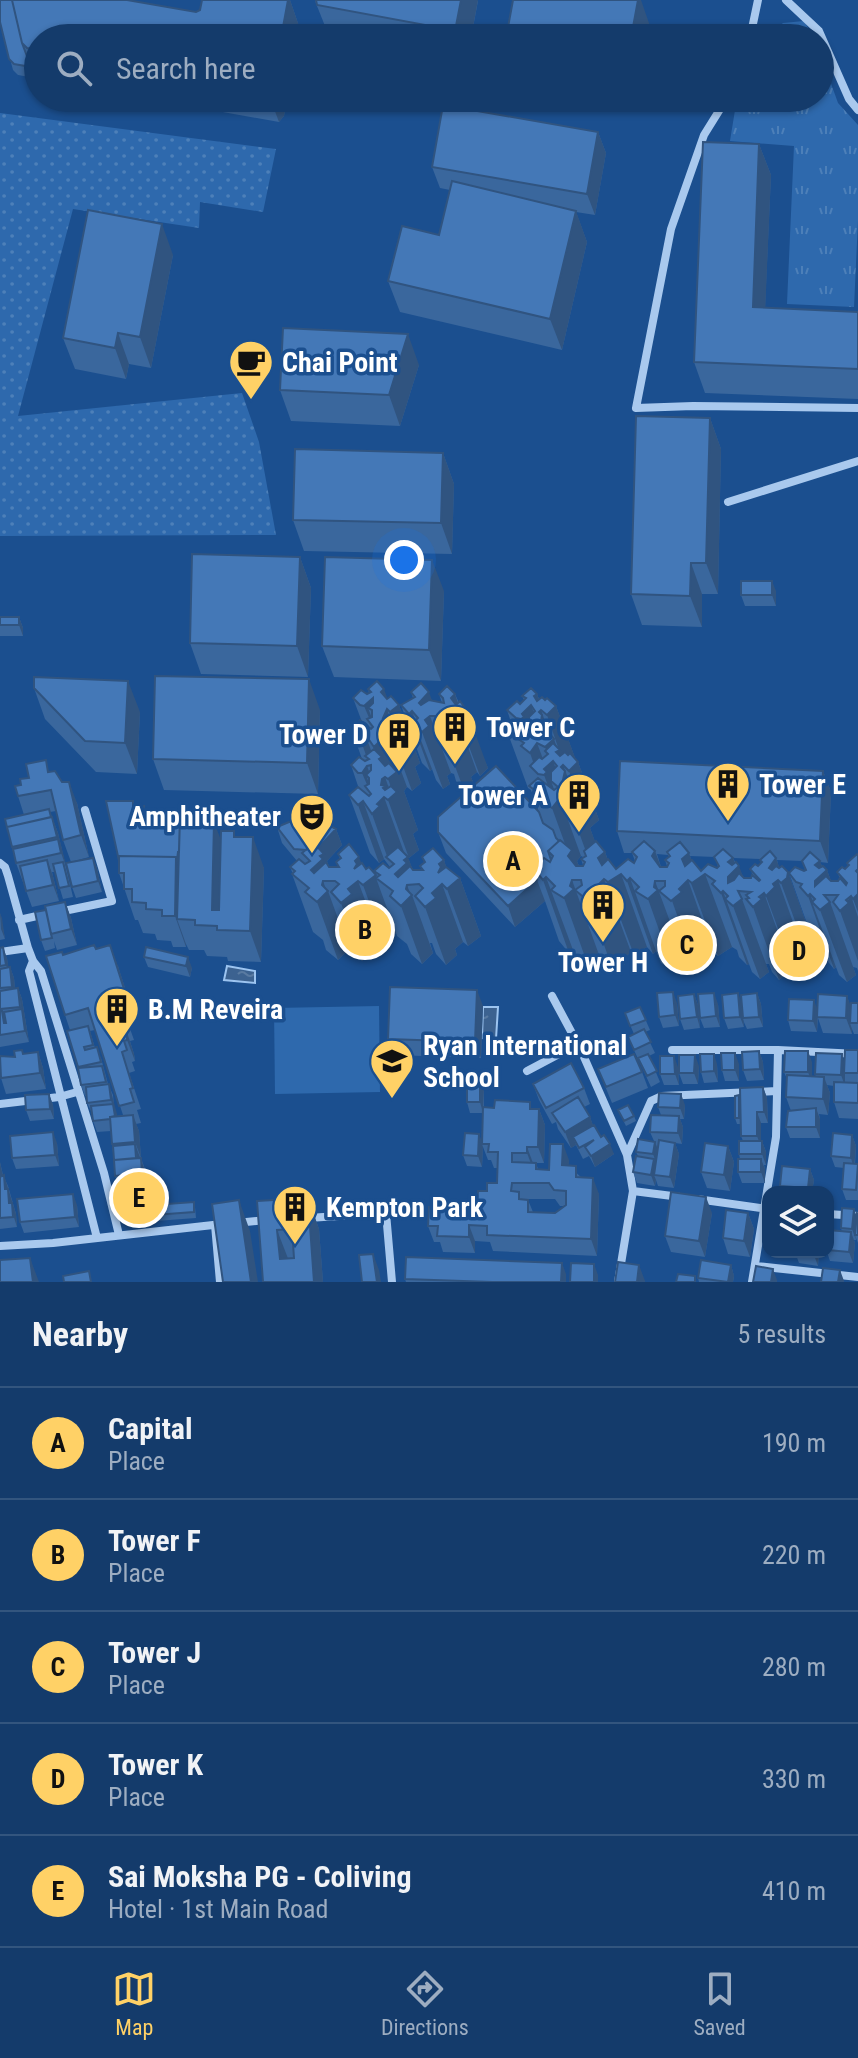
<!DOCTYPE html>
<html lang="en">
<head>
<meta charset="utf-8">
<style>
	:root { --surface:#143b6b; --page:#214673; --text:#f1f3f6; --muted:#9dadc1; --line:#33557e; --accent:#ffd166 }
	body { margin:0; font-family:"Roboto Condensed",sans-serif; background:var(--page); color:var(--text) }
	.controls { position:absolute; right:24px; bottom:24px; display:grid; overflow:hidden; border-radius:16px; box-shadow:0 2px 6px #0004 }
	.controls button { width:72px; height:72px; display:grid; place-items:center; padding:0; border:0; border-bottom:2px solid var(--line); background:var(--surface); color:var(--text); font:40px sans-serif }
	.you { position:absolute; left:404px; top:560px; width:28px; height:28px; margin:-20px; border:6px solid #fff; border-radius:50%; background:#1a73e8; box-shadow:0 0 0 12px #1a73e833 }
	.badge { display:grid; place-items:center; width:52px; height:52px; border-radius:50%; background:var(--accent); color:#111; font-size:26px; font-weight:700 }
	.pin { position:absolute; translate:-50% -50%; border:4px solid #fff; box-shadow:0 2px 8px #0006 }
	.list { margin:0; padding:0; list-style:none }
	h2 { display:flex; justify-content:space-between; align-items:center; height:104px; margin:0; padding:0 32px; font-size:34px }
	h2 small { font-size:26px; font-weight:400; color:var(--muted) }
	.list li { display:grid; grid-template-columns:52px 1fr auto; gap:24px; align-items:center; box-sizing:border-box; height:112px; padding:0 32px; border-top:2px solid var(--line) }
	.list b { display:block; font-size:30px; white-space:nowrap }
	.list p { margin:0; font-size:26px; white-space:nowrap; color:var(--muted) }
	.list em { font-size:26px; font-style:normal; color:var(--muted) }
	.icon { flex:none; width:44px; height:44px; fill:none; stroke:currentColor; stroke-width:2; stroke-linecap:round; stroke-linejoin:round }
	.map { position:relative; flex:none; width:858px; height:1282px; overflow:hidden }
	.search { position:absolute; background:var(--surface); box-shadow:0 2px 6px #0004; left:24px; right:24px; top:24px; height:88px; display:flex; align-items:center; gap:20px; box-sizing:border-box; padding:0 28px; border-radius:44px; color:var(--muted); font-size:30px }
	.sheet { height:664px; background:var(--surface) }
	nav { display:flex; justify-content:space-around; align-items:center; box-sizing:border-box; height:112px; border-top:2px solid var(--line); background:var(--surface); font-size:22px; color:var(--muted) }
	nav a { display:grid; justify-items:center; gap:4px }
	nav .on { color:var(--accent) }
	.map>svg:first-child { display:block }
	.grass { fill:url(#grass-dots) }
	.park { fill:url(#park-tufts) }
	.garden { fill:#2e69ad }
	.water { fill:url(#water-ripples); stroke:#9cc4f0; stroke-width:2 }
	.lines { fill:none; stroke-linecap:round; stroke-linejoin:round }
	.minor { stroke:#a9c9ee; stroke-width:8 }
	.wall { fill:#3a679d; fill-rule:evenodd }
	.shaded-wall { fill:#305480; fill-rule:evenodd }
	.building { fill:#4478b7; stroke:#305480; stroke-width:2; fill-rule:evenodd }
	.labels { text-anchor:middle; stroke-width:7; stroke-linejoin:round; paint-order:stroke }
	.poi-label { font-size:28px; font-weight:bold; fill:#fff; stroke:#1b4f8f; text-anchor:start }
</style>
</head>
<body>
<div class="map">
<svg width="858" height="1282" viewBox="0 0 858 1282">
	<defs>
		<pattern id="grass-dots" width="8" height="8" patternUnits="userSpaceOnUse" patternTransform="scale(2)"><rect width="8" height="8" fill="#2e69ad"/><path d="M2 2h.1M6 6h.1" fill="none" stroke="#4d80b9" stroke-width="1.8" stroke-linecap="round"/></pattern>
		<pattern id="park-tufts" width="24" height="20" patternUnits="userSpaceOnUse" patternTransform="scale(2)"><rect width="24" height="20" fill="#2e69ad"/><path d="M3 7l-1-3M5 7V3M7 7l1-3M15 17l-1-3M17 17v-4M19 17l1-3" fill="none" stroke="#4d80b9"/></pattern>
		<pattern id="water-ripples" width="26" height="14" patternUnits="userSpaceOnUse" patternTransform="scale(2)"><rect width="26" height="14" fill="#3c6290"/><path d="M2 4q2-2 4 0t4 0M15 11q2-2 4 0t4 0" fill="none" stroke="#597aa1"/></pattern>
	</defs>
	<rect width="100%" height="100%" fill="#1b4f8f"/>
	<!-- grass -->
	<path class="grass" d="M0,113l276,36 -13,63 -63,-10 -1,26 -126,-19 -55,207 224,-23 17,49 17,93 -276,1z"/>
	<!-- park -->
	<path class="park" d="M804,21l10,17h-48l17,-15z
		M820,53l18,50 20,22v95l-4,87 -67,-3 7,-158 -64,-5 7,-43h83z"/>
	<!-- garden -->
	<path class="garden" d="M379,1006l1,86 -105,2 -1,-86z"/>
	<!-- water -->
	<path class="water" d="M227,966l28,5v12l-31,-3z
		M483,1007h15l-2,32 -14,-1z"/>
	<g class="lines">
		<!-- minor -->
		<path class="minor" d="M786,0l33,31 30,68 9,11
			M750,38l8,-38
			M727,98l-23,37 -33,94 -35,179 57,-2 165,2
			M728,502l130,-41
			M0,863l5,4 3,9 20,72
			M59,912l53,-11 -27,-91
			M19,920l27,-6
			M0,952l28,-4 5,13 8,10 63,202 15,62
			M33,961l-4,10 68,267
			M552,996l28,52 47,107 6,36 -15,91
			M672,1050h106l80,4
			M527,1071l51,-27
			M0,1104l59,-7 18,-5
			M627,1155l24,-54 11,-5 115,-5
			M633,1191l47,6
			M697,1199l70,10
			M828,1214l30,2
			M308,1218l78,-5 6,69
			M236,1223l30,-3
			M215,1225l5,57
			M0,1246l53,-3 169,-19
			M756,1266l102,11
			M752,1282l24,-145 2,-87"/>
	</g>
	<!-- wall -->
	<path class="wall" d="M202,0h88l10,29 -262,9v41l-4,-4 1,3 -17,-3 -5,-5 -13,-48 196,-10 4,-2z
		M315,1h163l-7,37h-133l-9,-2z
		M145,98h142l-3,18 -5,6z
		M587,98h50l-1,9z
		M598,132l8,21 -11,62 -19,-3 11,30 -25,108 -162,-38 -12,-31 51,-46 11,-45 -10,-2 -8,-21z
		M759,144l12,31 -6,133 93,4v87l-153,-6 -11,-31z
		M173,255l-22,113 -22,-4 -3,15 -51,-10 -12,-31z
		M419,365l-19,61 -109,-5 -11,-31z
		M710,418l11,31 -3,145h-16v33l-60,-2 -11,-31z
		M443,453l11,31 -2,70 -148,-3 -11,-31z
		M300,557l11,31 -3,89 -107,-3 -11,-31z
		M444,591l-3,90 -107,-4 -12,-31z
		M776,591v15h-31l-4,-11z
		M0,617h19l4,11v8h-23z
		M34,688l106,24 -3,62 -41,-2 -51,-53z
		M368,689l31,16 21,58 -5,4 6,16 -9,8 -5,-4 -3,4 14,39 -5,4 6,16 -10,8 -2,-2 6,14h9l-2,-4 4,-4 -2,-5 22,3 2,7 14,11 21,58 -13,10 -5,-4 -8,7 2,6 -11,10 -10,-11 -4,-11h-2l3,10 -11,11 -11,-10 -4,-10 -10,-8 -1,-3 -12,10 -5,-5 -8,7 2,7 -11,9 -10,-11 -4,-11h-3l4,10 -11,11 -12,-10 -3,-10 -10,-8 -21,-58h1l-3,-7 7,-6 -15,-18 -5,-16 59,2 6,16 -15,16 2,6h9l-2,-5 4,-3 -2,-5 24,9 4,6 10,6 1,2 -3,-6 16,-4 -6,-8 -5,4 -9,-10 -21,-58 10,-6 -8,-24 11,-6 -11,-31 11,-6 -9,-24 16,-5z
		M411,692l21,8 10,3 -3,-9h16l33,74 -8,8 -3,-4 -6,5 2,5 -9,8 -8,-9 -2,-7 -3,-1 -4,3 3,8 -7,5 -7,-9 -4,-11 -2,2 -8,-8 -21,-58 12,-7z
		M537,694l2,5 6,1 11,6 19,52 3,4 21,58 -9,8 5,14 10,10 3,8 8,9 18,-6 1,-2 -3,-8h-8l-7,-22 206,-60 8,21 -3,71 -8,-1 2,4 5,4 4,11h7l2,-3 -3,-6 8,-3 3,-3 -1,-3 11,-7v115l-1,-3 -4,-1 3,8 -9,7 -8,-7 -3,-8 -2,2 -19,-23 -26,-73 16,-3 -3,-9 -25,-1 2,8 9,4 26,73 -1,6 -5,5 -4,-3 -4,3 1,4 -8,9 -3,-3 -3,3 1,3 -9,8 -7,-8 -3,-8h-3l3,8 -9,7 -8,-7 -3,-8 -2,1 -8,-8 -2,-7 -5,-3 -14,9 -4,-3 -7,7 2,5 -11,9 -12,-10 -4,-10 -1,2 3,7 -10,9 -13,-9 -5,-12 -3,3 -6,-7 -13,8 -3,-3 -8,7 2,5 -11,9 -12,-10 -4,-11 -1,3 3,7 -10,9 -13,-9 -4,-12 -4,3 -10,-12 -14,-40 -30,26 -69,-74 -8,-21 101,-20 -8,-22 -3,-2 -21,-57 5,-6 -5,-15 13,-6 4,-4 -2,-4zM657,854l11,1 1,2 -4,3 2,6 -6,1zM581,856l2,1 -2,2 2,6 -4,1 -2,-5zM690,856l25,1 3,10 -17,4 -9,-10zM733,858l27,1 1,4 -3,3 -8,3 3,6 -2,3h-7z
		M320,710l-2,84 -154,-4 -11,-31z
		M50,772l27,31 12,54 -18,5 -8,-22 -7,-29 -6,1 8,21 15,64 -10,2 -8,-27h-3l7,29 -27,6 -16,-44 -11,-44 19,-4 -6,-19 3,-11z
		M144,806l1,5 20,7 34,3 22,18 15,-2 28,31 -3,94 -33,-1 -1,-4 -20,-1 -3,-6h-15l-3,-6v3h-13l-2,-6 -14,-1 -2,-6 -12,-1 -5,-13h-3l-16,-47 16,-66z
		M93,858l4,10 5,24 -26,6 -4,-11z
		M65,902l6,16 6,27 -20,5 -3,-9 1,7 -10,3 -4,-11 5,-30z
		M0,913l5,26 -5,1z
		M0,948l7,10 1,10 2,-1 4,11 1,11 3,-1 4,11 7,43 -29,5z
		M96,949l22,17 14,44 -4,1 2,8 -3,1 7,20 -4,1 4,13 1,7 -3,1 3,9 -6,2 12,36 -4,1 4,13 -5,1 3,7 2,27 11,31 1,15 -2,1 2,18 -25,2 -4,-11 -1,-16 -8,-22 -4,-45 -14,1 -4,-11 -1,-8 -5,-10 -1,-7h-1l-4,-11 -2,-15 -12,-39 3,-1 -5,-15 -2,-60zM95,1030l28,85 -6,1 -3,-10 -1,-11 -5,-11 -7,-26 -6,-10 -5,-17z
		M144,957l48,11 -2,9 -42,-10z
		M757,993l4,11 2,23 -16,2 -4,-9 1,7 -16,2 -4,-11 17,-16z
		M694,994l4,11 2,23 -16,2 -4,-11z
		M847,996l3,10 8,-3v31h-4l-2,-5v5l-29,-1 -5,-15 -1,14 -26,-1 -3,-11 29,-10z
		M677,1003l2,23 -16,2 -4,-11z
		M718,1004l2,23 -16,1 -4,-10z
		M483,1006l-2,52 -87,-3 -6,-16z
		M640,1007l10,23 -5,2 10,21 -6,3 11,26 -9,5 -23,-50 6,-3 -9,-21z
		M858,1050v69l-19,-1 -5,-16v-16l-7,-1 3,8 -2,22 -9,-1 1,5v19h-30l-4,-11 5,-16 -5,-14 1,-18 -3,-7 28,-10v14l4,1 -1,-3 30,-11z
		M759,1051l4,11 1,18 -17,1 -4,-11z
		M38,1052l5,16 3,21 -40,5 -5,-16 14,-21z
		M717,1064l1,18 -14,1 -3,-11z
		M739,1064v17h-14l-3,-11z
		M699,1066l-1,18h-15l-4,-11z
		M678,1067l1,18h-15l-4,-11z
		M598,1069l44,3 6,16 -36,15z
		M480,1077l4,11v19l55,2 6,16 -1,38h-8l2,6 11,1 20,-10 -1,5 31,29 -2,62 -104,-5 -3,-9 -15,-1v12l-32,-1 -3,-10h-6l-6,-16 15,-18 34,-5 10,-12 10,-8 1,-15h-4l-3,-8h-3l-5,-13 -1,20 -15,-1 -4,-11 19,-14 1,-28h-13l-3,-11zM521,1199h34l5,7h5l-10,7 -22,-1 -5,-12z
		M533,1084l51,4 6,16 -6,3 6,10 3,9 21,28 -19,13 -6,-11 -6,3 -7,-14 -5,3 -13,-19 -2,-7 -4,2 -13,-24z
		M763,1087l4,11 1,25h-7v18h1l4,11v13h-2l1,4v14h-23l-4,-11 2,-13 -1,-5 4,-13 -2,-5v-12h-4l-2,-6 4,-23z
		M49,1094l4,11 1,14 -24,2 -4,-11z
		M685,1105l-1,14h-4l3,8 -1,17 -7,-1 4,11 -5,34 -16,-2 -2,-6 -1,6 -18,-3 -4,-11 5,-16 -2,-4 18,-11 -4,-9 11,-17 -3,-8z
		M618,1110l16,6 2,5 -10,5z
		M852,1135l4,11 -1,18h3v36h-12l-4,-11 2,-21 -9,-1 -4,-11z
		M57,1143l2,23 -43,3 -4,-11z
		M728,1146l6,16 -4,29 -23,-3 -6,-16z
		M0,1162l3,13 5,11 8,28 1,13 -17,2z
		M810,1169l4,11 -2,12h-29l-3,-6z
		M308,1198l11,31 4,53h-60l-6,-81z
		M194,1202l1,5 1,11 -40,3 -2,-6z
		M77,1205l2,22 -55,6 -4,-11z
		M854,1209l2,8 2,-3v29l-2,-5v2h-2l1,3 -2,20 -23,-2 -3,-9 1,-22 14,1 -1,-3z
		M712,1213l-7,44 -34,-5 -6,-16z
		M748,1213l6,16 -4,28 -22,-3 -5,-16z
		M795,1252h24l-1,14 -19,-3z
		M731,1265l3,11 -1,6h-34l-1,-4z
		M566,1274v8h-160l-1,-3z"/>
	<!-- shaded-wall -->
	<path class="shaded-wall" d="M288,0h2l10,29 -2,9h-17z
		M461,0h17l-7,38h-17l-2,-8z
		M638,0h3l9,26 -2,12h-17z
		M270,98h17l-3,18 -5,6z
		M598,132l8,21 -11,62 -8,-21z
		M759,144l12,31 -7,163 -11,-31z
		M576,211l11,31 -25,108 -12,-31z
		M162,224l11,31 -22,113 -11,-31z
		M118,333l11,31 -3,15 -11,-31z
		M408,334l11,31 -19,61 -11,-31z
		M710,418l11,31 -3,145 -12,-31z
		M443,453l11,31 -2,70 -11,-31z
		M300,557l11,31 -3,89 -11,-31z
		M432,560l12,31 -3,90 -12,-31z
		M691,563l11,31v33l-12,-31z
		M772,581l4,10v15l-4,-11z
		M19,617l4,11v8l-4,-11z
		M309,679l11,31 -2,84 -11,-31z
		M128,681l12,31 -3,62 -12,-31z
		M384,689l8,22 7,-6 21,58 -5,4 6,16 -9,8 -21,-58 -8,-15 4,-9 7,21 2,-2 -15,-36z
		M429,692l14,40 6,-12 7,-6 21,58 -6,5 2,5 -9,8 -28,-74h-6l21,57 -4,3 3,8 -7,5 -21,-57 -3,-29z
		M455,694l7,21 5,-4 21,57 -8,8 -29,-78z
		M537,694l7,19 -3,-3 11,31 2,-2 4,12 1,-1 -12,-35 9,-9 21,57 1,-1 21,58 -9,8 9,24 -10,8 -21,-58 -10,-15 -7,-6 7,19 2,-2 21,58 -4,5 3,8 15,19 9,-9 27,73 -8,7 2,5 -11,9 -33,-93 -6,-6 -12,10 5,-32 -16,-44 3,-3 -11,-30 -7,-2 -7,-20 2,-3 -11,-31 1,-5 9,-9 15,41 -6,-18 -6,-32zM529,725l6,6 10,16 6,16 -5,4 -9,-24 -1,2zM553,761l4,5 11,36zM563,765l6,6 9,23 -3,2z
		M373,698l13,32 21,57 -3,4 14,39 -5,4 6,16 -10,8 -21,-58 -21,-42 -7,-20 5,-4 17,46 3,-3 -11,-30 -1,-20 -9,-21zM368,708l4,2 7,26zM385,777l3,2 6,16 -2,2z
		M412,711l5,14 -3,-3 18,47 -2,2 -21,-57z
		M367,766l13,35 4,-4 21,58 -11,9 -6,-5 -16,-45 -1,-20 -9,-21zM366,775l3,3 9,30z
		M823,771l8,21 -3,71 -8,-22z
		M69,782l8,21 12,54 -8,-22z
		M363,801l21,58 -5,4 -21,-58z
		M49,809l9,24 9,36 -6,-16z
		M214,822l12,31 -3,77 -11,-20z
		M336,829l6,16 -15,16 7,20h-11l4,11 1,-1 21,58 -11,11 -21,-58 -6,-32 5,-20z
		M253,837l11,31 -3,94 -11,-31z
		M655,851l18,48 6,-10 9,-9 26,73 -7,7 2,5 -11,9 -33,-93 -13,-25z
		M178,852l7,21 -8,46 9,25v3l-11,-31 1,-59z
		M605,852l9,26 7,-4 26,73 -13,8 -36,-97z
		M689,853l9,26 7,-5 27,73 -14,9 -36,-97z
		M359,857l9,24 8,-6 1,5 -1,-2 20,55 -12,10 -21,-58 -5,-4 -3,-20z
		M408,857l10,27 -11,1 4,11 1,-1 21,58 -11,11 -21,-58 -6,-32 9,-14z
		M93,858l4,10 5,24 -4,-11z
		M733,858l4,11 2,-3 10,26 -11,-1 4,8 27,73 -9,7 -27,-73 -5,-23v-21z
		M776,858l8,23 4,-9 26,73 -1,6 -5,5 -27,-73 -3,-3 26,73 -4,3 1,4 -8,9 -27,-73 3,-28z
		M47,860l6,16 6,25 -6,-16z
		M444,860l8,24 8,-6 21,58 -13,10 -21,-57 -4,-4 -4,-21z
		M820,861l4,11 3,-2 9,25h-12l6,7 26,73 -9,7 -27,-72 -5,-24v-21z
		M553,865l-7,12 27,73 -4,3 -26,-73z
		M630,878l26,73 -3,3 -26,-73z
		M537,880l8,21 -30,26 -7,-21z
		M572,880l26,72 -1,3 3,7 -10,9 -26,-73z
		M358,881l21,57 -8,7 2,7 -11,9 -21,-58 7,-14z
		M655,881l27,73 -1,2 3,7 -10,9 -26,-73z
		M442,884l21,58 -8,7 2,6 -11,10 -21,-58 7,-14z
		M723,891l26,73 -2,1 -26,-72z
		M764,893l26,73 -3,3 1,3 -9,8 -26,-73z
		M810,894l4,10 -2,-2 24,65 -2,2 -26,-73z
		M858,894v18l-5,-13z
		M851,896l7,21v44l-18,-50z
		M65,902l6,16 6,27 -6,-16z
		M0,913l2,5 3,21 -4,-10z
		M110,945l8,21 14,44 -8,-21z
		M3,947l4,11 3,18 -4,-11z
		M188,957l4,11 -2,9 -4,-11z
		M10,967l4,11 2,20 -4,-11z
		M18,988l4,11 7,43 -4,-11z
		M477,990l6,16 -2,52 -6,-16z
		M673,992l4,11 2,23 -4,-11z
		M714,993l4,11 2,23 -4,-11z
		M738,993l4,11 2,23 -4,-10z
		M757,993l4,11 2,23 -4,-10z
		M694,994l4,11 2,23 -3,-11z
		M847,996l6,16 -3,11 2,6v5l-6,-16z
		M814,1000l4,11 -1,21 -4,-11z
		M123,1020l11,34 1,7 -8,-21z
		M759,1051l4,11 1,18 -4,-11z
		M808,1051l4,11v21l-4,-11z
		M38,1052l5,16 3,21 -6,-16z
		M735,1053l4,11v17l-4,-11z
		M714,1054l3,10 1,18 -4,-11z
		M842,1054l3,11v21l-4,-11z
		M695,1055l4,11 -1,18 -4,-11z
		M674,1056l4,11 1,18 -4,-11z
		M480,1077l4,11 -1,25 -3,-11z
		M824,1077l6,16 -2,22 -5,-16z
		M109,1084l8,30 2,16 -8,-30z
		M763,1087l4,11 1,25 -4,-11z
		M49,1094l4,11 1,14 -4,-10z
		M681,1094l4,11 -1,14 -4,-11z
		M816,1108l4,11v19l-4,-11z
		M539,1109l6,16 -1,38 -6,-16z
		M757,1112l4,11v24l-4,-11z
		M133,1115l6,16 2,27 -6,-16z
		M679,1116l4,11 -1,17 -4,-11z
		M590,1117l6,16 -23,4 3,8 -5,3 -6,-16z
		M53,1132l4,11 2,23 -4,-11z
		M479,1134l4,10h-1l1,3 -1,20 -4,-11z
		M852,1135l4,11 -2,23 -3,-11z
		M762,1141l4,11v13l-4,-11z
		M655,1142l4,10 -2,13 -4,-11z
		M675,1143l4,11 -5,34 -4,-11z
		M135,1144l17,45 1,15 -11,-31 -3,1z
		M563,1144l6,16 -1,21 -6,-16z
		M610,1144l4,10 -19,13 -4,-11z
		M728,1146l6,16 -4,29 -6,-16z
		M527,1147l6,16v6l-6,-16z
		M654,1159l4,11 -4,5 2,5 -1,6 -4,-11z
		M761,1159l4,10v14l-4,-11z
		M0,1162l4,20v-7l12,39 1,13 -12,-38 -5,-20z
		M810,1169l4,11 -2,12h-3l-1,-4z
		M593,1178l6,16 -2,62 -6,-17z
		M73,1194l4,11 2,22 -4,-10z
		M148,1196l3,10 2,17 -4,-11z
		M706,1197l6,16 -7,44 -6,-16z
		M308,1198l11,31 4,53h-9z
		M239,1200l11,31 8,51h-7z
		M854,1209l4,11 -3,15 1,5 -4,-11z
		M748,1213l6,16 -4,28 -6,-16z
		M469,1225l6,16v12l-6,-16z
		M277,1230l12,31 -9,-2z
		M851,1232l4,11 -2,20 -4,-11z
		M814,1252h5l-1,14 -4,-11z
		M373,1254l6,16 2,12h-4z
		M30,1258l9,24h-6z
		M562,1263l4,11v8h-5z
		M594,1264l4,11v7h-4z
		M639,1265l6,16v1h-8z
		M731,1265l3,11 -1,6h-5z
		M773,1269l4,11v2h-6z
		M840,1270l4,11v1h-6z"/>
	<!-- building -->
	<path class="building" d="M0,0h12l10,43 9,24 -17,-3 -5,-5 -9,-37z
		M12,0h115l69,12 4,-2 2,-10h86l-7,38h-243v12l-11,-2 -5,-5z
		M316,0h145l-5,26 -4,4 -135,-25z
		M513,0h125l-7,38h-125z
		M443,105l155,27 -11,62 -155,-27z
		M703,142l56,2 -6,163 105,5v57l-164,-7z
		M452,181l124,30 -26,108 -162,-38 14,-55 37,9z
		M88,210l74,14 -22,113 -22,-4 -3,15 -52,-10z
		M283,328l125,6 -19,61 -109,-5z
		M636,416l74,2 -4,145h-15l-1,33 -59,-2z
		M295,449l148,4 -2,70 -148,-3z
		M192,554l108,3 -3,89 -107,-3z
		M325,557l107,3 -3,90 -107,-4z
		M741,581h31v14h-31z
		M0,617h19v8h-19z
		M155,676l154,3 -2,84 -154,-4z
		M34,677l94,4 -3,62 -40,-2 -51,-53z
		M377,681l7,8 -3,3 6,7 4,-3 8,9 -9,7 -3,-3 -4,9 5,1 -3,2 3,2 6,-4 6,6 -9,8 -5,-3 -7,7 3,2 -8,8 -9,-13 -5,4 -9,-10 9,-8 11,9 2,-2 -6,-8 5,-2v-7l-4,-2 5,-5v-5l-9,8 -4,-1 -7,-7 8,-8 6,4 4,-2 -3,-3z
		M421,683l8,9 -10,11 2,2 8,-5 15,3 -1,-5 -4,-4 8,-8 8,8 -4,4 5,7 4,-4 7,10 -8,7 -3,-4 -7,6 3,4 -9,8 -8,-9 4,-3 -3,-4h-6l-5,4 4,6 -7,6 -8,-10 4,-4 -6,-7 -3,3 -8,-9 14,-8 -4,-5z
		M531,688l6,6 -3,2 3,5 5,-4 3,3 2,-2 9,8 -9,9 -6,-5 -2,2 3,3 -2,13 2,2 3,-2 9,11 -9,8 -8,-4 -7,10 -9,-7 3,-3 -17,-12 9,-9 15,13 4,-4 -6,-6v-8l6,-6 -4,-6 -9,9 2,3 -3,2 -5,-1 -9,-8 10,-9 3,3 6,-6 -4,-2z
		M553,743l7,7 -4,2 4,4 5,-4 3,3 2,-2 8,9 -9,9 -6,-6 -2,2 4,4 -3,13 3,2 3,-3 10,11 -10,8 -8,-4 -8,10 -9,-6 3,-4 -17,-12 9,-8 16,12 4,-3 -7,-6v-9l6,-6 -4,-5 -9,8 3,3 -3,3 -6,-1 -8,-8 9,-9 3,2 6,-5 -3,-3z
		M374,749l8,8 -3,2 6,7 4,-3 8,9 -9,7 -3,-2 -3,2 -1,6 5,1 -3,2 2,2 6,-4 6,6 -9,8 -4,-3 -7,7 3,2 -8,8 -9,-13 -5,4 -9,-10 9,-8 11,9 2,-2 -6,-8 4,-2v-6l-3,-3 5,-5v-5l-4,1 -5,7h-4l-7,-8 8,-8 6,4 4,-2 -4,-3z
		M46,760l2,12 7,-1 7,11h7l12,53 -18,5 -12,-50 -33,6 -3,-10 6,-1 -1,-6 9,-1 -3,-14z
		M620,761l203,10 -3,70 -203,-10z
		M496,766l43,46 4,11 10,7 3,8 3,3 -11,10 3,9 -1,2 -6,-4 -11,10 4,12 -29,26 -70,-74v-15z
		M106,801h27v6l11,-1 -1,5 15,1 5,2 1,4h16l-1,34h-1l-1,8 -1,-3 -57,-1v5z
		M49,809l2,8 -44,10 1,5 -3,-13z
		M180,814l17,1v6l17,1 -2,88h7l2,-79h13v6h19l-3,94 -33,-1v-4l-22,-1v-5l-18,-1z
		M52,817l5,20 -45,10 -5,-20z
		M306,819l19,4 11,6 -18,19 -4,-5 -8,7 -12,-1 -17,-22 12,-5z
		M58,839l3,14 -45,10 -3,-14z
		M560,840l12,10 -4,6 8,10h7l2,-4 -4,-3 5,-3 -2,-5 12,-10 9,11 -7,6 4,7 6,-6 8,10 12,-10 6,4 3,-6 -5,-5 12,-11 11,10 -3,5 8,11h7l2,-4 -4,-3 5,-4 -3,-4 13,-10 9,11 -7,6 3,7 7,-6 9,11 7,-7 9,4 2,-2 -5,-9 9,-8 10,9 -5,4 4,3 4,-3 3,4 -11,11v6l6,-3 5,-7 5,5h7l1,-3 7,6 1,-1 -10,-11 5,-5 3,2 4,-4 -2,-2 10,-9 6,7 -7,10 3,2 4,-4 3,2 3,-2 6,6 -1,6 -6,5 -3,-3 -5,4 2,3 -9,9 -2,-3 -5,4 3,2 -9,8 -7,-8 3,-1 -3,-3 5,-3 -13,-1 4,8 -9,7 -8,-7 3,-3 -5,-5 -2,2 -9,-9 3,-3 -10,-7 -13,9 -4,-3 -9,9 3,3 -11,9 -12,-10 6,-5v-5h-10l-1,6 4,3 -10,9 -13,-8 4,-4 -9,-9 -3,3 -6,-7 -13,8 -4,-3 -9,9 3,3 -11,9 -12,-10 7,-5 -1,-5h-9l-2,6 4,3 -10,9 -13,-8 4,-4 -9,-9 -3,3 -10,-12 11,-10 6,4 3,-6 -5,-5z
		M314,843l10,11 -4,2 3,3 -12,11 3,3 12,-11 3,5h10l-3,-5 5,-4 -3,-4 11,-10 10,13 -4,4 2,3 -3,5 8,-6 4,6 3,-2 7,8 -13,10 -5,-4 -10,8 4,5 -11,9 -10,-11 8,-8 -4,-3h-12l-1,4 6,6 -11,11 -12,-10 4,-4 -17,-14 3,-3 -5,-4 9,-8 6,5 5,-3 -8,-8z
		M398,847l10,10 -4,3 3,3 -12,11 3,3 12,-11 3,4h10l-3,-4 5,-4 -3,-5 11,-9 11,12 -5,4 2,3 -3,6 8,-6 14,11 -13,11 -5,-5 -10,9 4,5 -11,9 -10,-11 8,-8 -4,-4 -12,1 -1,4 6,6 -11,11 -11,-10 3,-5 -17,-13 4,-3 -6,-4 9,-8 6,5 5,-4 -8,-7z
		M810,852l10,9 -5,4 4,3 4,-2 4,4 -12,11v5l11,-10 5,5h7l2,-3 6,7 1,-2 -10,-11 5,-5 3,2 4,-4 -2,-2 10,-9 1,2v13l-2,2 2,2v21l-5,5 -2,-3 -5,4 3,3 -9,8 -7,-9 5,-7h-14l6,7 -10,8 -8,-8 3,-3 -5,-5 -2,2 -8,-9 2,-3 -6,-2 -7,-9 6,-6 9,4 2,-1 -4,-9z
		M119,856l57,1 -1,59h-13v-6l-16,-1v-6l-14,-1v-13h-8v-16h-5z
		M93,858l5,23 -26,6 -6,-24z
		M47,860l6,25 -27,6 -6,-25z
		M63,862l6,24 -10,2 -6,-24z
		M65,902l6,27 -20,5 -6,-28z
		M46,910l6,28 -11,2 -6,-28z
		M94,945l2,4 14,-4 14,44 -4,1 2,8 -2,1 6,20 -3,1 4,13v7l-3,1 3,9 -5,2 11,36 -3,1 4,13 -15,4 -31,-98 -23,7 -19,-59 16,-4 1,3z
		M3,947l3,18 -6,1v-18z
		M146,947l42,10 -2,9 -42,-9z
		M10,967l2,20 -12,1v-19z
		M390,987l87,3 -2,52 -87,-3z
		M18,988l2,19 -20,2v-18z
		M673,992l2,23 -16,2 -2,-24z
		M714,993l2,23 -16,2 -2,-24z
		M738,993l2,24 -16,1 -2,-23z
		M757,993l2,24 -16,1 -2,-23z
		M694,994l3,23 -17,2 -2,-23z
		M818,994l29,2 -1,22 -29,-1z
		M789,999l25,1 -1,21 -25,-1z
		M851,1003h7v20h-8z
		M640,1007l6,13 -16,6 -5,-13z
		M22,1009l3,22 -25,4v-24h2l2,12h2l-2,-11z
		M88,1026l5,19 -9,2 1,3 12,-3 4,15 -23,5 -11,-36z
		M644,1029l7,13 -17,8 -6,-13z
		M22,1050l1,4 15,-2 2,21 -39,5 -1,-22 15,1 -1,-6z
		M845,1050h13v23h-14z
		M759,1051l1,18 -17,1 -1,-18z
		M785,1051h23v21h-24z
		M721,1053h14v17h-13z
		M816,1053l26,1 -1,21 -26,-1z
		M634,1054l8,18 -36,15 -8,-18z
		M648,1054l9,17 -10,5 -9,-18z
		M700,1054h14v17l-13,1z
		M679,1055h16l-1,18h-15z
		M660,1056h14l1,18h-15z
		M571,1063l13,25 -38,20 -13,-24z
		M102,1066l4,16 -25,3 -3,-17z
		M787,1075l37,2 -1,22 -37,-2z
		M467,1077h13v25h-13z
		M834,1082l24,1v20l-24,-1z
		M109,1084l2,16 -24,3 -1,-16z
		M763,1087l1,25h-7v24h-16l-1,-48z
		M659,1093l22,1 -1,14 -22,-1z
		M49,1094l1,15 -24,1 -1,-15z
		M739,1095v23h-4v-22z
		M578,1097l12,20 -25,15 -13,-19z
		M495,1100l35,2v7h9l-1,38h-11v6h-15v9l24,1v6l13,1 1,-26h13l-1,21 14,1v11l17,1 -2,61 -104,-4v-9l-18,-1v12l-32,-1 1,-10h-10l1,-19 14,1v-6l34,1 1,-12h9v-8h10l1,-31h-10l1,-8h-7l1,-37 11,1zM512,1183h37l5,7 12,1v14l-11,8 -27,-1v-12l-9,-1v-7l-8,-1z
		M113,1104l2,12 -5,1v2l-17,2 -2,-15z
		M628,1105l6,11 -10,5 -6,-11z
		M816,1108v19h-30l2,-16z
		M133,1115l2,27 -23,2 -2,-27z
		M651,1115l28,1 -1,17 -28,-1z
		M594,1125l7,12 3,-2 6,9 -19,12 -6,-9 9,-7 -15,8 -6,-11z
		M53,1132l2,23 -43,3 -2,-22z
		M465,1133l14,1 -1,22 -15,-1z
		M833,1133l19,2 -1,23 -20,-2z
		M638,1139l17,3 -2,12 -17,-2z
		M659,1140l16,3 -5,34 -16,-2z
		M739,1141h23v13h-23z
		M705,1143l23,3 -4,29 -23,-3z
		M135,1144l1,14 -22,2 -1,-14z
		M636,1156l18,3 -3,16 -18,-3z
		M141,1158l1,15 -27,3 -1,-16z
		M738,1159h23v13h-23z
		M844,1163l14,1 -2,26 -14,-1z
		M782,1166l28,3 -2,19 -28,-2z
		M0,1169l2,7 2,-1 1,14h3l1,14h3l1,14 -13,1z
		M671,1192l35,5 -7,44 -34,-5z
		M73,1194l2,23 -55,5 -3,-23z
		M148,1196l1,16 -25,2 -1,-16z
		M308,1198l6,84h-51l-6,-81zM292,1229l2,29 -14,1 -3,-29z
		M239,1200l12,82h-28l-11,-78z
		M194,1202v10l-40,3 -1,-10z
		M842,1208l12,1 -2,20 -11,-1z
		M726,1210l22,3 -4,28 -21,-3z
		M857,1213l1,1v21h-3z
		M828,1230l23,2 -2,20 -21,-2z
		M795,1252h19v3z
		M373,1254l4,28h-15l-3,-27z
		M406,1257l156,6 -1,19h-69l-87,-3z
		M30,1258l3,24h-33v-22z
		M701,1260l30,5 -3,17 -30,-4z
		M618,1262l21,3 -2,17h-22z
		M571,1263l23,1v18h-24z
		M756,1266l17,3 -2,13h-18z
		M823,1268l17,2 -2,12h-17z
		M89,1271l2,11h-27l-1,-6z
		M678,1274l17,2v6h-19z"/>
	<!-- icons -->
	<defs>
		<g id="cafe-pin" transform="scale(2.3)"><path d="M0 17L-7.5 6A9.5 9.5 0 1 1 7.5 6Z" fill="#ffd166" stroke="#1b4f8f"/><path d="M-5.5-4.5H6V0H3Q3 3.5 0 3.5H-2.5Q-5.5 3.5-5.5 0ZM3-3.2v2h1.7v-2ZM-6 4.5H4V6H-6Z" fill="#111"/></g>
		<g id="building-pin" transform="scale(2.3)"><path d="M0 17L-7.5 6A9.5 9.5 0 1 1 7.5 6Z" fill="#ffd166" stroke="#1b4f8f"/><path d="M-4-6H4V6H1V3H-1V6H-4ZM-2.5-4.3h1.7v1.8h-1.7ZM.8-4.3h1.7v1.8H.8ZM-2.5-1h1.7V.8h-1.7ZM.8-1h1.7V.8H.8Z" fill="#111"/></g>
		<g id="theatre-pin" transform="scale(2.3)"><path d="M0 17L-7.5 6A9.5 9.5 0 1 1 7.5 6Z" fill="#ffd166" stroke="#1b4f8f"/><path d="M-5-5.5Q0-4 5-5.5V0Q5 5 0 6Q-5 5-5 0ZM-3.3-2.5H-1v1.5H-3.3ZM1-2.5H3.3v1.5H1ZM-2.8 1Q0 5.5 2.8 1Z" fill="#111"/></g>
		<g id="school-pin" transform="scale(2.3)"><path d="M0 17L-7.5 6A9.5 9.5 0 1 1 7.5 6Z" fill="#ffd166" stroke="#1b4f8f"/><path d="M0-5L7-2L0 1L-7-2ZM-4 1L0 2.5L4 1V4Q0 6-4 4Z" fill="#111"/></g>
	</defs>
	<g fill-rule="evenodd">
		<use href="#cafe-pin" x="251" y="362"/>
		<use href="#building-pin" x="455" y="727"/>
		<use href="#building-pin" x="399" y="734"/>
		<use href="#building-pin" x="728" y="784"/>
		<use href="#building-pin" x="579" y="795"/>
		<use href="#theatre-pin" x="312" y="816"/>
		<use href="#building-pin" x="603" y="905"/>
		<use href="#building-pin" x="117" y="1009"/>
		<use href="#school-pin" x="392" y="1061"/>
		<use href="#building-pin" x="295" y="1207"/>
	</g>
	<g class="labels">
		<!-- poi labels -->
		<g class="poi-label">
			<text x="282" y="372">Chai Point</text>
			<text x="486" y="737">Tower C</text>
			<text x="368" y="744" text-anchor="end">Tower D</text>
			<text x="759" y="794">Tower E</text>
			<text x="548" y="805" text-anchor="end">Tower A</text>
			<text x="281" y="826" text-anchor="end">Amphitheater</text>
			<text x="603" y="972" text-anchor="middle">Tower H</text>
			<text x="148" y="1019">B.M Reveira</text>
			<text x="423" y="1055">Ryan International<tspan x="423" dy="32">School</tspan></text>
			<text x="326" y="1217">Kempton Park</text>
		</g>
	</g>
</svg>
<div class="controls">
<button><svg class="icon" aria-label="layers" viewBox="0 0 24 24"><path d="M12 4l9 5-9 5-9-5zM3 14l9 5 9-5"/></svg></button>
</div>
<div class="you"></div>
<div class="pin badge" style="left:513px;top:861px">A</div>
<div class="pin badge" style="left:365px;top:930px">B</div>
<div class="pin badge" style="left:687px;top:945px">C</div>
<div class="pin badge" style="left:799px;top:951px">D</div>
<div class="pin badge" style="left:139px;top:1198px">E</div>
<div class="search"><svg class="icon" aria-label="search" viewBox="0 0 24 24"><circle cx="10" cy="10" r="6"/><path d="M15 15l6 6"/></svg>Search here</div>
</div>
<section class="sheet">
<h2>Nearby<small>5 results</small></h2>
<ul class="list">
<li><span class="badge">A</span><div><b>Capital</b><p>Place</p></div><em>190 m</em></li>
<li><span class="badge">B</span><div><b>Tower F</b><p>Place</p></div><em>220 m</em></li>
<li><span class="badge">C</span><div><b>Tower J</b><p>Place</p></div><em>280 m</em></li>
<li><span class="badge">D</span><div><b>Tower K</b><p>Place</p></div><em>330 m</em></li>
<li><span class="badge">E</span><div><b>Sai Moksha PG - Coliving</b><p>Hotel · 1st Main Road</p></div><em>410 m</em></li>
</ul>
</section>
<nav>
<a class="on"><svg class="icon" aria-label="map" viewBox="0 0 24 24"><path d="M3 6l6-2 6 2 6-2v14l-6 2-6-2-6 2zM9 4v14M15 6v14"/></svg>Map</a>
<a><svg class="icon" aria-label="directions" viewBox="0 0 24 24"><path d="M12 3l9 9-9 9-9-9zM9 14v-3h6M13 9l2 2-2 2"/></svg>Directions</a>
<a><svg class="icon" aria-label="saved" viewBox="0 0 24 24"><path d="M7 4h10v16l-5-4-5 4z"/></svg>Saved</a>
</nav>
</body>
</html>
